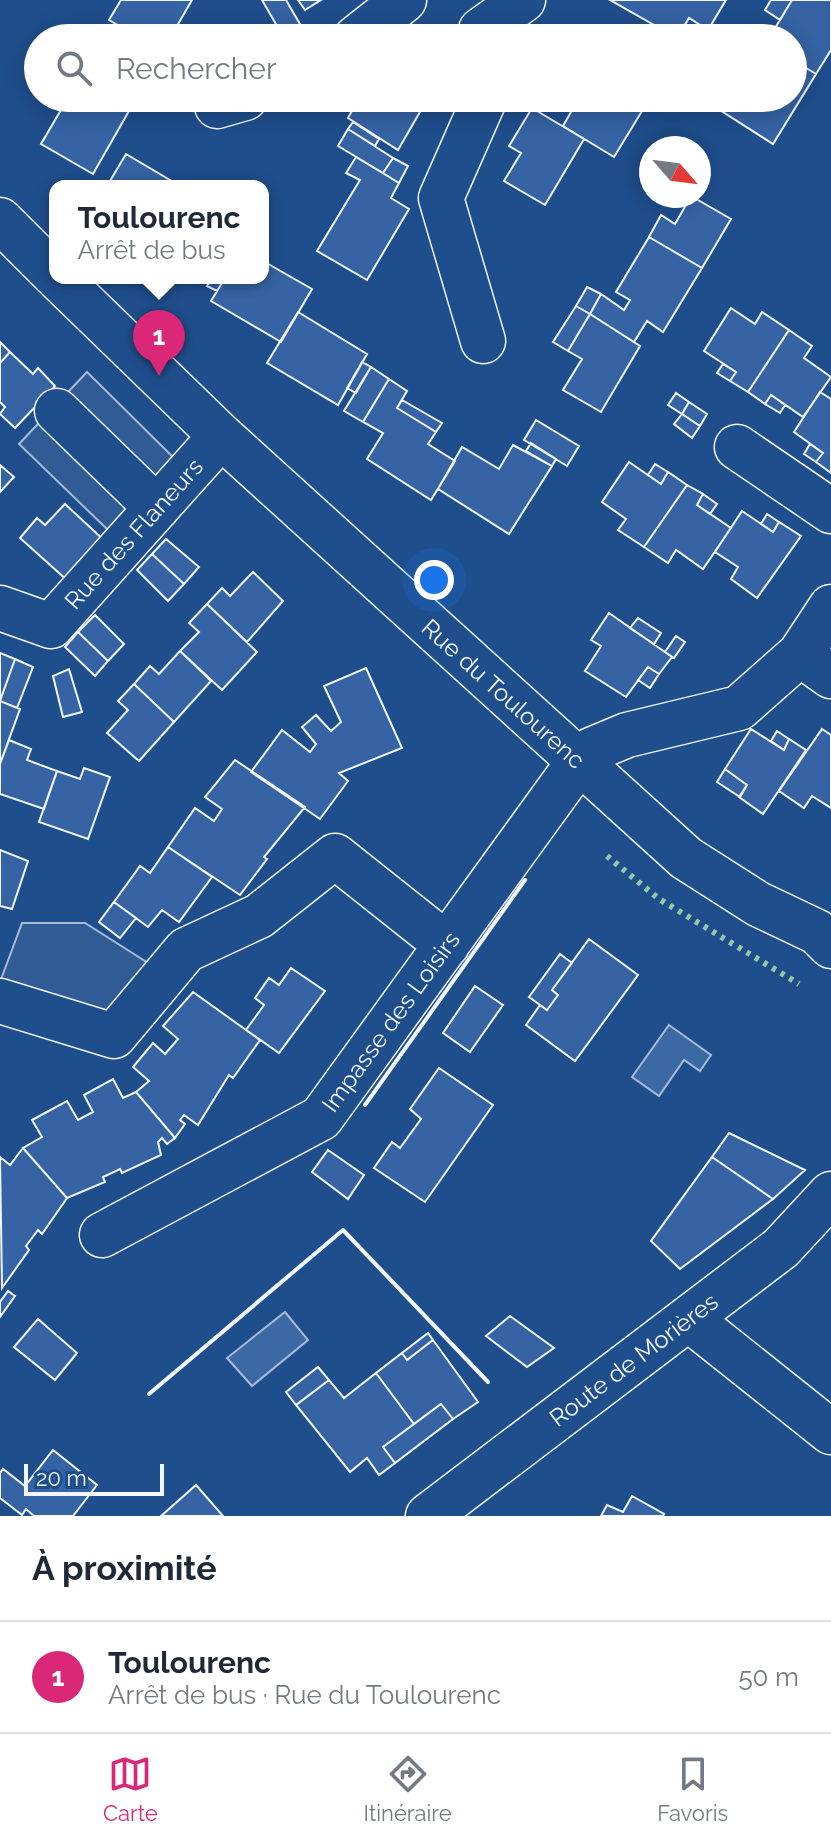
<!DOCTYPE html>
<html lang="fr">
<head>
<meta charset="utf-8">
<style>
	:root { --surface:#fff; --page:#f6f6f7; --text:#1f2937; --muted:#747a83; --line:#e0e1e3; --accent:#db2777 }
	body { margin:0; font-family:Raleway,sans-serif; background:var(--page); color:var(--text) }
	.compass { position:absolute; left:639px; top:136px; width:72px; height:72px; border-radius:50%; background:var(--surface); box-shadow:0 4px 20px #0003; rotate:118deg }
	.scale { position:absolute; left:24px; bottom:20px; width:140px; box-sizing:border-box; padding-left:8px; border:4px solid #f2f6ff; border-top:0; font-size:22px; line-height:28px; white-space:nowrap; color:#f2f6ff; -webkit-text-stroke:6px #1f4e8c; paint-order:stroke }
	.you { position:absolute; left:434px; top:580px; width:28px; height:28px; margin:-20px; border:6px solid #fff; border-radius:50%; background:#1a73e8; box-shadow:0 0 0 12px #1a73e833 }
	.badge { display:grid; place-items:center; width:52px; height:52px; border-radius:50%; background:var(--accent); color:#fff; font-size:26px; font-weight:700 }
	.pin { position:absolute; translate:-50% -66px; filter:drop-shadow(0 2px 4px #0008) }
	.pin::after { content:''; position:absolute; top:42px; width:28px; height:24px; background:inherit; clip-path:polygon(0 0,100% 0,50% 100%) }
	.popup { position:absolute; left:49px; top:180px; width:220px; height:104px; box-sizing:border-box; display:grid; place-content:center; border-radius:16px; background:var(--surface); filter:drop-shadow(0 2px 6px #0005); font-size:26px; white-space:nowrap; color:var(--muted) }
	.popup b { font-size:30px; color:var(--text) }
	.popup::after { content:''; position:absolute; left:50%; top:100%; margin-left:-16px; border:16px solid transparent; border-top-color:var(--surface) }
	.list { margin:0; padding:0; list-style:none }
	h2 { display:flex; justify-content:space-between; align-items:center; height:104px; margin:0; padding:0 32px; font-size:34px }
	h2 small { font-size:26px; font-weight:400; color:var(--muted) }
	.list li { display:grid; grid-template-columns:52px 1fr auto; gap:24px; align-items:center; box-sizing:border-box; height:112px; padding:0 32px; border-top:2px solid var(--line) }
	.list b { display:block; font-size:30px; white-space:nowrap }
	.list p { margin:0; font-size:26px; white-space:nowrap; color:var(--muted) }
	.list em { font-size:26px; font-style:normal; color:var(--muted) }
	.icon { flex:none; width:44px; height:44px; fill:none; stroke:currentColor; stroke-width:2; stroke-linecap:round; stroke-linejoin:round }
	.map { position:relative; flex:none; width:831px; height:1516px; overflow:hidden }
	.search { position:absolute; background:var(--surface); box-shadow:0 4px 20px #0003; left:24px; right:24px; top:24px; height:88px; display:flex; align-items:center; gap:20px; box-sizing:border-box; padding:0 28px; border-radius:44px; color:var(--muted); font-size:30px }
	.sheet { height:216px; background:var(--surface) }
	nav { display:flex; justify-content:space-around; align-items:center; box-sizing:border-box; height:112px; border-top:2px solid var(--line); background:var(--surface); font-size:22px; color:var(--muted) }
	nav a { display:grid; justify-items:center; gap:4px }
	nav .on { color:var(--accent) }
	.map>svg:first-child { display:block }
	.parking { fill:#305b95; stroke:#a8bbd7; stroke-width:2 }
	.water { fill:#3b69a3; stroke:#a8bbd7; stroke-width:2 }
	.building { fill:#3563a3; stroke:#f2f6ff; stroke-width:2 }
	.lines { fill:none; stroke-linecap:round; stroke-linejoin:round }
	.minor-casing { stroke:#f2f6ff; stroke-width:47 }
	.major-casing { stroke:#f2f6ff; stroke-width:47 }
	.minor { stroke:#1f4e8c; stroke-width:44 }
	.major { stroke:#1f4e8c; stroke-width:44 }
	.hedge { stroke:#97c8a6; stroke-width:6; stroke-dasharray:4 6; stroke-linecap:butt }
	.wall { stroke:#f2f6ff; stroke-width:4 }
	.labels { text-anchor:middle; stroke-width:6; stroke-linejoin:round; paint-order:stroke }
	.street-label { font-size:24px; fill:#f2f6ff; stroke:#1f4e8c }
</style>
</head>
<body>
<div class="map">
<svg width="831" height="1516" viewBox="0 0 831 1516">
	<rect width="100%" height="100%" fill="#1f4e8c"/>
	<!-- parking -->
	<path class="parking" d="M87,372l87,86 -66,72 -89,-86z
		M22,923h63l71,45 -42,68 -114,-54z"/>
	<!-- water -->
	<path class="water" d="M669,1025l42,30 -11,16 -16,-11 -25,36 -27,-19z
		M285,1312l23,28 -56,46 -25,-28z"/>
	<!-- building -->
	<path class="building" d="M121,0h71l-22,38h-30l-31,-18z
		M262,0h24l18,31 -11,7h-9z
		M298,0h23l-16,10z
		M610,0h116l-18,30 -19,-12 -12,20z
		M771,0h21l-12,20 -15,-10z
		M792,0h39v50l-15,24 -23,-14v-22h-24z
		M612,27l19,11h-26z
		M793,60l23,14 -43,70 -72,-46h92z
		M68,98h56l9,6 -40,70 -52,-30z
		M359,98h69l-30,52 -50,-32z
		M579,98h71l-36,59 -51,-31z
		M532,108l52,31 -39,66 -41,-24 17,-28 -12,-7z
		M353,122l26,17 -4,7 -27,-17z
		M348,129l45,29 -10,15 -45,-27z
		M126,154l54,32h-73z
		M356,157l43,26 -8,15 18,11 -42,71 -50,-29 43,-71 -14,-7z
		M393,158l15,8 -9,17 -16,-10z
		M691,196l40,23 -29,49 -53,-31 12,-22 14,9z
		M649,237l53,31 -39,64 -16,-11 -13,21 -44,-28 11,-20 23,16 6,-10 -14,-8z
		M263,261l49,28 -31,53 -70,-41 14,-23h38z
		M212,278h13l-8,13 -10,-5z
		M587,287l14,7 -11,20 -14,-8z
		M576,306l14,8 -22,37 -15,-9z
		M731,308l24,16 7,-12 27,18 -41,62 -18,-11 6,-9 -32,-21z
		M298,312l69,42 -29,51 -71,-42z
		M590,314l50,32 -39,66 -38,-22 19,-31 -14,-8z
		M789,330l23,16 -8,12 27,19 -28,40 -32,-22 -6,9 -17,-12z
		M0,342l10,10 -10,11z
		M10,352l23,22 5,-6 17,18 -40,42 -15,-14 5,-7 -5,-5v-39z
		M362,362l9,5 -15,26 -9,-5z
		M723,364l13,8 -6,9 -13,-8z
		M371,367l18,12 -26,43 -19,-11z
		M389,379l18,12 -10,17 39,24 -8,12 27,17 -24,39 -64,-41 16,-26 -20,-11z
		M820,392l11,7v74l-15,-11 7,-9 -29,-21z
		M676,393l13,9 -7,12 -14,-9z
		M771,395l14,10 -5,8 -15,-9z
		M402,400l40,23 -6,9 -39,-24z
		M689,402l18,12 -7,12 -18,-12z
		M682,414l18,12 -8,12 -18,-14z
		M536,420l43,26 -12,20 -43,-26z
		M531,443l25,16 -4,7 -26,-15z
		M810,444l13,9 -7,9 -12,-8z
		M513,445l39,21 -43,68 -71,-45 24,-42 37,22z
		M629,462l32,22 7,-12 19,13 -43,62 -26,-17 8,-11 -24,-17z
		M655,464l13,8 -7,12 -13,-9z
		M0,465l14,12 -14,15z
		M687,485l16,9 -6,11 34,23 -28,41 -27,-19 -8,13 -24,-16z
		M703,494l14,10 -7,10 -13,-9z
		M65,504l41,38 -38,39 -48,-43 17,-20 8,7z
		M742,511l31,21 6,-10 22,14 -44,62 -26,-19 7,-12 -23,-15z
		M767,514l12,8 -6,10 -12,-8z
		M166,539l33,28 -15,17 -32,-30z
		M152,554l32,30 -16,17 -31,-31z
		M253,572l30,29 -36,41 -40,-38 15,-16 8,8z
		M207,604l50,48 -35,38 -42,-39 19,-19 -10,-9z
		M609,613l63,44 -13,17 -11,-7 -22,30 -41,-26 16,-25 -10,-6z
		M95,615l29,29 -16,17 -30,-29z
		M638,618l23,15 -7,11 -24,-16z
		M78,632l30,29 -13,15 -30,-29z
		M676,636l9,6 -11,16 -9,-6z
		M180,651l31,30 -37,41 -40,-38 16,-18 9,8z
		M0,653l15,6 -15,42z
		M15,659l18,8 -16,41 -17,-7z
		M648,667l11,7 -9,14 -12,-8z
		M366,668l36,80 -63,25 9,8 -28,38 -69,-47 31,-42 28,22 6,-8 -14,-17 14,-12 15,16 10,-9 -17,-36z
		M69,669l13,43 -19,5 -10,-41z
		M134,684l40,38 -35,39 -32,-28 21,-23 -10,-9z
		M0,701l20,8 -20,55z
		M751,729l33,21 5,-11 17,11 -43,64 -24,-17 8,-12 -22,-16z
		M822,729l9,6v73l-19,-12 -8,12 -25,-17z
		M777,731l12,8 -5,11 -13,-9z
		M9,740l22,9 -4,11 30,11 -13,38 -44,-15v-30z
		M235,760l70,47 -41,50 3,2 -27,36 -72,-48 27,-39 19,13 8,-12 -17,-12z
		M84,768l26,9 -22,62 -49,-17 18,-51 23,8z
		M725,769l22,16 -7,12 -23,-15z
		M168,847l44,30 -33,45 -17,-12 -14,17 -34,-25 26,-36 10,7z
		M0,850l28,11 -16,48 -12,-3z
		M114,902l22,16 -16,20 -21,-16z
		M589,939l49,36 -63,86 -49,-36 14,-20 7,5 11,-15 -6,-5z
		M560,954l12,9 -20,27 6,5 -11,15 -18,-13z
		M291,968l34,23 -46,62 -33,-23 18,-25 -9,-7 14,-20 10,7z
		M475,986l28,19 -33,47 -27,-19z
		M193,992l67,48 -27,38 -4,-3 -31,50 -14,-10 -4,5 5,4 -10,14 -39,-46 13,-11 -16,-14 20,-24 12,11 13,-15 -15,-13z
		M439,1068l54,37 -68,97 -51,-34 18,-26 8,6 21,-29 -11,-10z
		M113,1079l10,19 13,-6 39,46 -8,6 -5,-6 -4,4 3,13 -39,18 -2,-4 -17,8 2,5 -38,16 -44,-50 19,-11 -10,-17 35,-19 11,19 15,-8 -9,-17z
		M729,1133l76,37 -32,29 -61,-42z
		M23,1148l44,50 -25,36 -4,-4 -12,16 3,4 -27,38 -2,-131 10,8z
		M328,1150l36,25 -16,24 -36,-27z
		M712,1157l61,42 -93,70 -29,-28z
		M8,1291l7,5 -15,21v-15z
		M510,1316l44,32 -27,19 -41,-31z
		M38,1319l39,34 -22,27 -41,-33z
		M428,1333l5,7 -26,20 -5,-7z
		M433,1340l45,62 -25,17 -12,-15 -27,20 -38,-51 26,-20 5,7z
		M318,1367l11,13 -33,25 -10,-13z
		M376,1373l38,51 -31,23 12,16 -16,12 -12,-17 -17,14 -54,-67 33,-25 15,18z
		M441,1404l12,15 -58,44 -12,-16z
		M53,1450l44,35 -24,31h-39l-8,-7 -4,6 -22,-17v-25l3,-4 22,17z
		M196,1485l27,31h-62z
		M632,1496l32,18 -1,2h-62l6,-11 16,7z"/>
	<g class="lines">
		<!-- minor casing -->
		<g class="minor-casing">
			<path id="minor" d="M481,30l42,-30
				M356,38l48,-38
				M217,106l28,-8
				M0,220l55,55
				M58,278l163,158 465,422 72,46 59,28 14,14
				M483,341l-42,-143 44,-100
				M57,411l100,97
				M737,447l94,64
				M0,608l51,18 170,-190
				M800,654l31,22
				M0,1001l114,35 72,-86 73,-34 76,-60 112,89
				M102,1235l219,-117 257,-355 13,-13 36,-15 112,-27 61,-54 31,-47
				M689,1319l142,113"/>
		</g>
		<!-- major casing -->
		<g class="major-casing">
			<path id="major" d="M428,1516l353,-268 50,-54"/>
		</g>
		<!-- minor -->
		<use href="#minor" class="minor"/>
		<!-- major -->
		<use href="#major" class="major"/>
		<!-- hedge -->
		<path class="hedge" d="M607,856l52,43 140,85"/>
		<!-- wall -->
		<path class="wall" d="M365,1105l160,-225
			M149,1394l194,-164 145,152"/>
	</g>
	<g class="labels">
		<!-- street labels -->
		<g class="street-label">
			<text transform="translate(134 534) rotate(-48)" y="8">Rue des Flaneurs</text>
			<text transform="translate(503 694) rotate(42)" y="8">Rue du Toulourenc</text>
			<text transform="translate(391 1022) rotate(-54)" y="8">Impasse des Loisirs</text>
			<text transform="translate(634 1360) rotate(-37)" y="8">Route de Morières</text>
		</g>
	</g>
</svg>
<svg class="compass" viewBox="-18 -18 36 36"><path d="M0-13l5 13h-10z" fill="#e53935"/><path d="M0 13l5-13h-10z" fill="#747a83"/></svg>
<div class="scale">20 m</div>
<div class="you"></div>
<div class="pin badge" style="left:159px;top:376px">1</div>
<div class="popup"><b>Toulourenc</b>Arrêt de bus</div>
<div class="search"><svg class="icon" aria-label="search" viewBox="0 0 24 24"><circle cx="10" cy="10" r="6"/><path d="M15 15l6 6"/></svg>Rechercher</div>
</div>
<section class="sheet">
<h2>À proximité<small></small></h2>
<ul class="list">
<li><span class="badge">1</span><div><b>Toulourenc</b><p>Arrêt de bus · Rue du Toulourenc</p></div><em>50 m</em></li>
</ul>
</section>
<nav>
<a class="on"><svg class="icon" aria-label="map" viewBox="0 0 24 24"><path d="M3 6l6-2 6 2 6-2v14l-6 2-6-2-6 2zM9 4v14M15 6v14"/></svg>Carte</a>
<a><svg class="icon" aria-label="directions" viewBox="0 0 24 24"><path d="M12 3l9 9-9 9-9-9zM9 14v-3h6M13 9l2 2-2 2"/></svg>Itinéraire</a>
<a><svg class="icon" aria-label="saved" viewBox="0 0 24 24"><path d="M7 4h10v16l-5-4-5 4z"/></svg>Favoris</a>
</nav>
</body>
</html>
